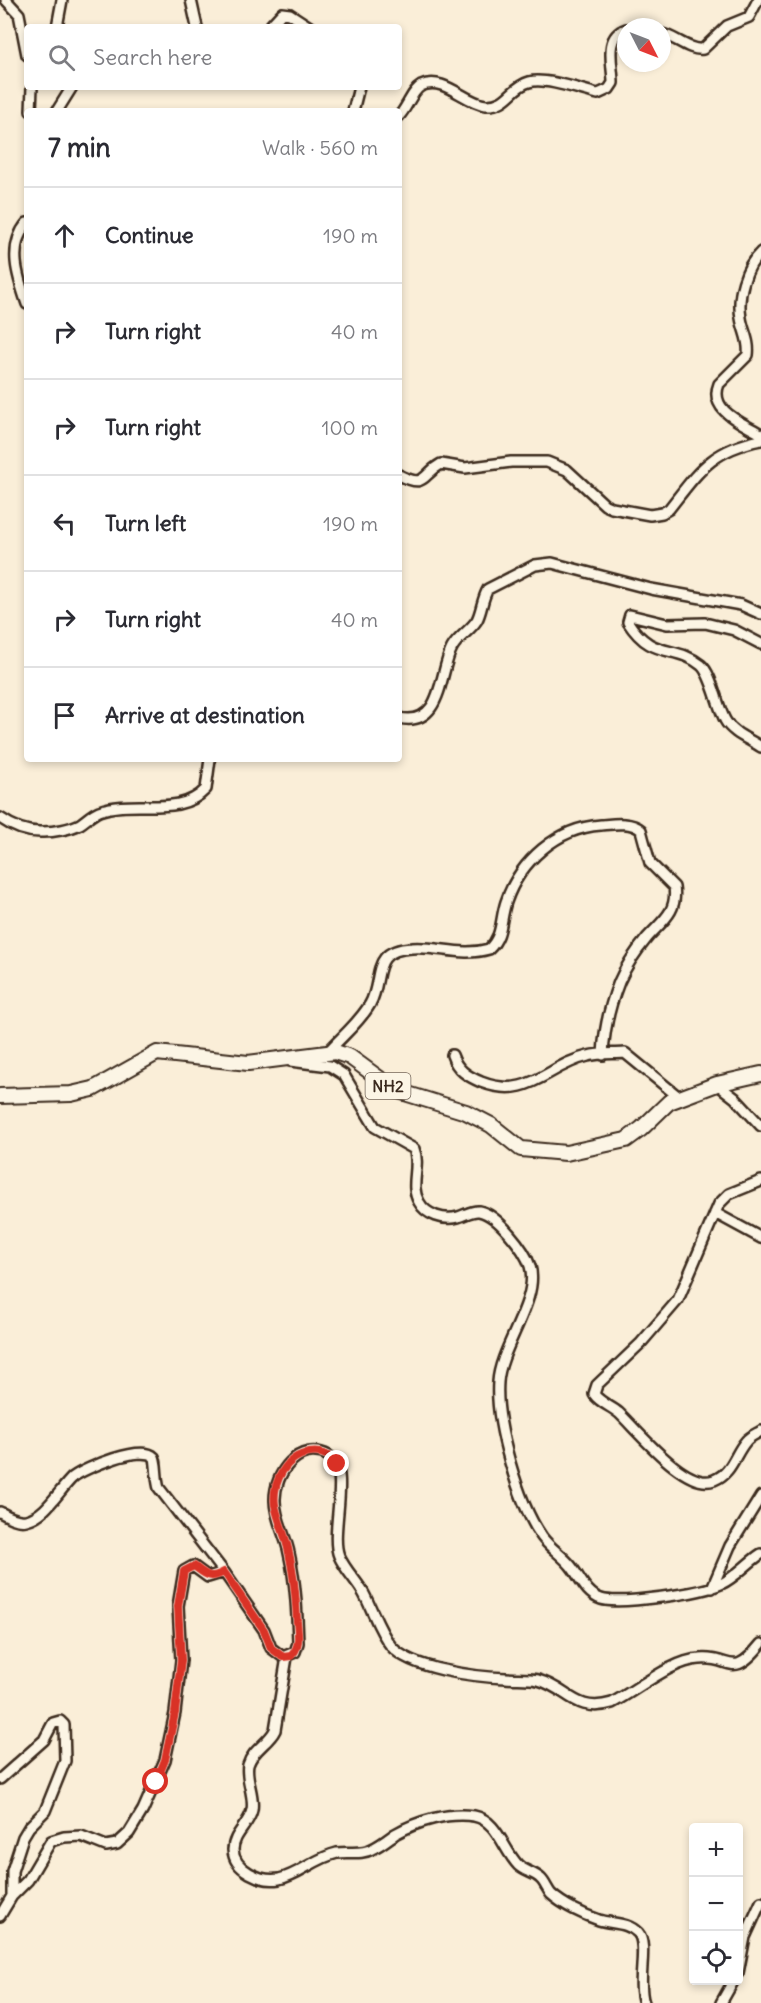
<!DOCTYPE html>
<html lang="en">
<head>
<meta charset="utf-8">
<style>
	:root { --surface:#fff; --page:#f2f2f3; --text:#2b2b33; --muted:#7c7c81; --line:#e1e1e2 }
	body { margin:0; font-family:Delius,sans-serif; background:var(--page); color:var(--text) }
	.controls { position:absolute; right:18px; bottom:18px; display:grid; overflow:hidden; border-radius:6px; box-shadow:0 3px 9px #0003 }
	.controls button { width:54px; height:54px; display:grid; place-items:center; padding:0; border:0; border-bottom:2px solid var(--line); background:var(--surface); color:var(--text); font:30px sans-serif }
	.compass { position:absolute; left:617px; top:18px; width:54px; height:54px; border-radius:50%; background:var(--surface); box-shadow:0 3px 9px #0003; rotate:132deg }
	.stop { position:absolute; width:18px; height:18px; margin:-14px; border:4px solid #d93025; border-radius:50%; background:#fff }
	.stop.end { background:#d93025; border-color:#fff; box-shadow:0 2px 6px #0008 }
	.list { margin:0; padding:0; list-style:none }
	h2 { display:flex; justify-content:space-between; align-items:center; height:78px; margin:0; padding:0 24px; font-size:26px }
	h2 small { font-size:20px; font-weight:400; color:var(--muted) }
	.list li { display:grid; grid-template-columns:39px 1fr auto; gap:18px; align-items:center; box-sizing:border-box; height:96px; padding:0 24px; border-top:2px solid var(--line) }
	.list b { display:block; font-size:22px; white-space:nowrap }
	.list em { font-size:20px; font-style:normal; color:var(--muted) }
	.icon { flex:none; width:33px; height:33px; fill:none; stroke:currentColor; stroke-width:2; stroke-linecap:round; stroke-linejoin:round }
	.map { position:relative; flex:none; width:761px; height:2003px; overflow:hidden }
	.search { position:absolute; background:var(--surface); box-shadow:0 3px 9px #0003; left:24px; top:24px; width:378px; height:66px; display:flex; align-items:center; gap:15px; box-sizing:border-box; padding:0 21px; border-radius:6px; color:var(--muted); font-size:22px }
	.panel { position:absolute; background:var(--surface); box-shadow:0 3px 9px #0003; left:24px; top:108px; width:378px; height:654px; border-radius:6px }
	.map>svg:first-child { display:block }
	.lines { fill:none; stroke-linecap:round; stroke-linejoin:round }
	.minor-casing { stroke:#3b2a1e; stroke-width:14 }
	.highway-casing { stroke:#3b2a1e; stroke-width:18 }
	.minor { stroke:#fcf5e5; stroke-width:9 }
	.highway { stroke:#fcf5e5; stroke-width:14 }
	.route { stroke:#d93025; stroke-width:8 }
	.labels { text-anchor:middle; stroke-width:4.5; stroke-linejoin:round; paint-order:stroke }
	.shield { fill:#fcf5e5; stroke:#75675a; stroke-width:1.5 }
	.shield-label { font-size:16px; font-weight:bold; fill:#3b2a1e }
</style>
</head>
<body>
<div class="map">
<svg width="761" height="2003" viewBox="0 0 761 2003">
	<rect width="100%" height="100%" fill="#faeed8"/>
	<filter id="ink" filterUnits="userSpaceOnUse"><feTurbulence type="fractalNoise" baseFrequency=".0167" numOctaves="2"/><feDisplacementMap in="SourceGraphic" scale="12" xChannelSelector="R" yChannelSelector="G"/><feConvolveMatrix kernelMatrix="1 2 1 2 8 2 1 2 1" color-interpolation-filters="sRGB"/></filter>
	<g filter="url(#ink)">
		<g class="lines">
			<!-- minor casing -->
			<g class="minor-casing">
				<path id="minor" d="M6,0l13,14 8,41
					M191,0l6,27
					M57,27l5,-27
					M269,27l13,-14 8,1 20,13
					M662,34c14,3 27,17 41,15l24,-23 22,-9 9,-17
					M31,111l1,-24
					M57,111l15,-24
					M353,111l6,-24
					M399,116c8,-8 13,-25 22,-30 23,-11 44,17 65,19 22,1 25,-18 43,-23 16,-5 52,8 69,12l11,-5 4,-6c0,-19 -10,-46 13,-54
					M27,223c-20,24 -9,55 0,81
					M761,252c-16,15 -24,44 -20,66 2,13 9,23 7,37l-29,29c-11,27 24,39 42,50
					M399,475c28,14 22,0 42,-11l24,4 46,-6h36l20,8 38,35 7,3 38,7 12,-2 7,-4c30,-38 42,-59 92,-69
					M761,644l-27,-14 -29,-7 -38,1 -37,-9 -2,7c24,38 47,22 73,43 11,9 16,41 24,55 7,13 24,19 36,27
					M399,718c44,10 40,-46 53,-70 6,-11 18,-17 25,-28 5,-10 5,-21 11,-31l47,-24 17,-2 99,26 90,16 20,9
					M0,818c13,9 27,15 43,14 11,0 27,-3 37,-8 6,-4 12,-10 19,-13 35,-13 80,7 107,-22l4,-30
					M327,1053c14,-16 33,-31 43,-49 14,-25 -1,-54 42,-56 27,-2 50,9 77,1 14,-13 11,-29 17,-47 14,-41 51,-74 95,-77 12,-1 30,-4 40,5l9,33 24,24c4,25 -12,34 -27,51 -10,12 -22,30 -28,44 -9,23 -15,48 -16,73
					M452,1055c5,15 15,21 29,27 49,19 66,-17 107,-26 12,-3 25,-2 37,-3l55,45
					M290,1061l40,5 14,9 31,52 39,22c7,17 -5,36 5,53 7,13 25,19 39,15 7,-2 14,-7 21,-6 18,3 46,39 51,55 10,33 -30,81 -32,116 -3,41 20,121 44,155 8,11 20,18 29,29 9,11 15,28 30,33 19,6 101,-6 120,-15 15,-7 26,-21 40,-30
					M717,1084l18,14 26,28
					M761,1181l-32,13 -10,10 -41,96 -37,43 -44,42 -3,9c6,9 17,12 25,19 19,18 67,78 95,67 18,-7 20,-25 32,-39 3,-4 10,-7 15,-10
					M715,1213l46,25
					M0,1512c7,4 17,10 26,8 20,-4 33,-30 47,-43 12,-9 69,-33 81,-20 3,3 2,24 5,31l65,84
					M712,1588l18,-42 31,-50
					M287,1657l-12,73c-6,13 -23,20 -27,35 -3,14 7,30 4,45 -3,15 -19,24 -19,40 1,20 28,32 46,29 20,-4 36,-21 58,-26 12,-2 24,2 35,-4 9,-4 16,-10 23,-15 23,-13 53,-22 79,-18 23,4 29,33 44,49 7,7 16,7 23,14 4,4 6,10 10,15 12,11 33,21 48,26 13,4 29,2 39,13 11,12 -2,48 6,70
					M0,1779l44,-39 9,-17 7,-2 4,4 1,36 -20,50 -16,16 -6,10 -11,34v25
					M0,1916l12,-20 16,-16 23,-39 13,-4 17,-1 25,10 11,-2 12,-11 14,-23 22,-50 10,-47 6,-53 -3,-54 6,-35 9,-5 15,11 16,-5 40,58 7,18 12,9 12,-5 3,-9c-1,-30 -2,-60 -9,-90 -3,-17 -14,-34 -14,-52 -1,-28 24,-61 54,-45 23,13 0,77 10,100 6,14 18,25 25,38 9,17 15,37 27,52 19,23 85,31 115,32 10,1 21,0 32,2 30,8 37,34 74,23 25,-13 60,-43 88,-44 32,-3 31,22 61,-15
					M738,1973l7,-36 16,-35
					M721,2003l13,-23"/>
			</g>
			<!-- highway casing -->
			<g class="highway-casing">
				<path id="highway" d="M0,1096l71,-2 22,-5 64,-36 91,10 87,-11 15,5 45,33 71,22 25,13 30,24 45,4 60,-13 15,-11 28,-27 48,-18 44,-10"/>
			</g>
			<!-- minor -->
			<use href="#minor" class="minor"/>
			<!-- highway -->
			<use href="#highway" class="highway"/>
		</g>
	</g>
	<g class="lines" filter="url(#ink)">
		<!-- route -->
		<path class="route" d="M156,1782l9,-22 10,-47 6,-53 -3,-54 6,-35 10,-5c12,9 16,14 30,6l40,58 7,18 12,9 8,-1c10,-10 7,-22 6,-35 -1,-22 -3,-46 -8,-68 -3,-17 -11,-32 -14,-48 -3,-23 11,-49 34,-52 12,-2 21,2 28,11"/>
	</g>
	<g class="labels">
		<!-- shield labels -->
		<rect class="shield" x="365.5" y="1073" width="45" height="26" rx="4.5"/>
		<g class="shield-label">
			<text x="388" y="1092">NH2</text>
		</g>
	</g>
</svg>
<div class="controls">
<button>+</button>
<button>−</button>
<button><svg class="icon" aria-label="locate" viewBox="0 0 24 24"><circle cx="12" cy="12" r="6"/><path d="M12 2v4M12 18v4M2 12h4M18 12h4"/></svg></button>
</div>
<svg class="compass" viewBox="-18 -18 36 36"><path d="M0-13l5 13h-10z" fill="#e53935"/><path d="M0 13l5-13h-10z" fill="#7c7c81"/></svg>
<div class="stop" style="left:156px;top:1782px"></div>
<div class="stop end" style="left:337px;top:1464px"></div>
<div class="search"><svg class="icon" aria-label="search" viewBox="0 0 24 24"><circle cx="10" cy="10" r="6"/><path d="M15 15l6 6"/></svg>Search here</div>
<section class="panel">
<h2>7 min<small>Walk · 560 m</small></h2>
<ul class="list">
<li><svg class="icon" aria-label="ahead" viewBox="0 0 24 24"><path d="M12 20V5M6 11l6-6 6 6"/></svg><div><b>Continue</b></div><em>190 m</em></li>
<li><svg class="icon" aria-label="right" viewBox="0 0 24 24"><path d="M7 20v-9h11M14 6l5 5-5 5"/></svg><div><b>Turn right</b></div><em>40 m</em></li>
<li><svg class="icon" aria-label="right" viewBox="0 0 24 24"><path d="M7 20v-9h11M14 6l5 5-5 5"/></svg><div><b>Turn right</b></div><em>100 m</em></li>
<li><svg class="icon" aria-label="left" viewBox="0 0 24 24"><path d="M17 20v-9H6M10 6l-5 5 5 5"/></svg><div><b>Turn left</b></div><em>190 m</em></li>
<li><svg class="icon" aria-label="right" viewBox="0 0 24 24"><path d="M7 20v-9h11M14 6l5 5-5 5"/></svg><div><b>Turn right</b></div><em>40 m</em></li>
<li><svg class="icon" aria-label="arrive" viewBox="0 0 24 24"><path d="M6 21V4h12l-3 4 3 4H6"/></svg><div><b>Arrive at destination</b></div></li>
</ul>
</section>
</div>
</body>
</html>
